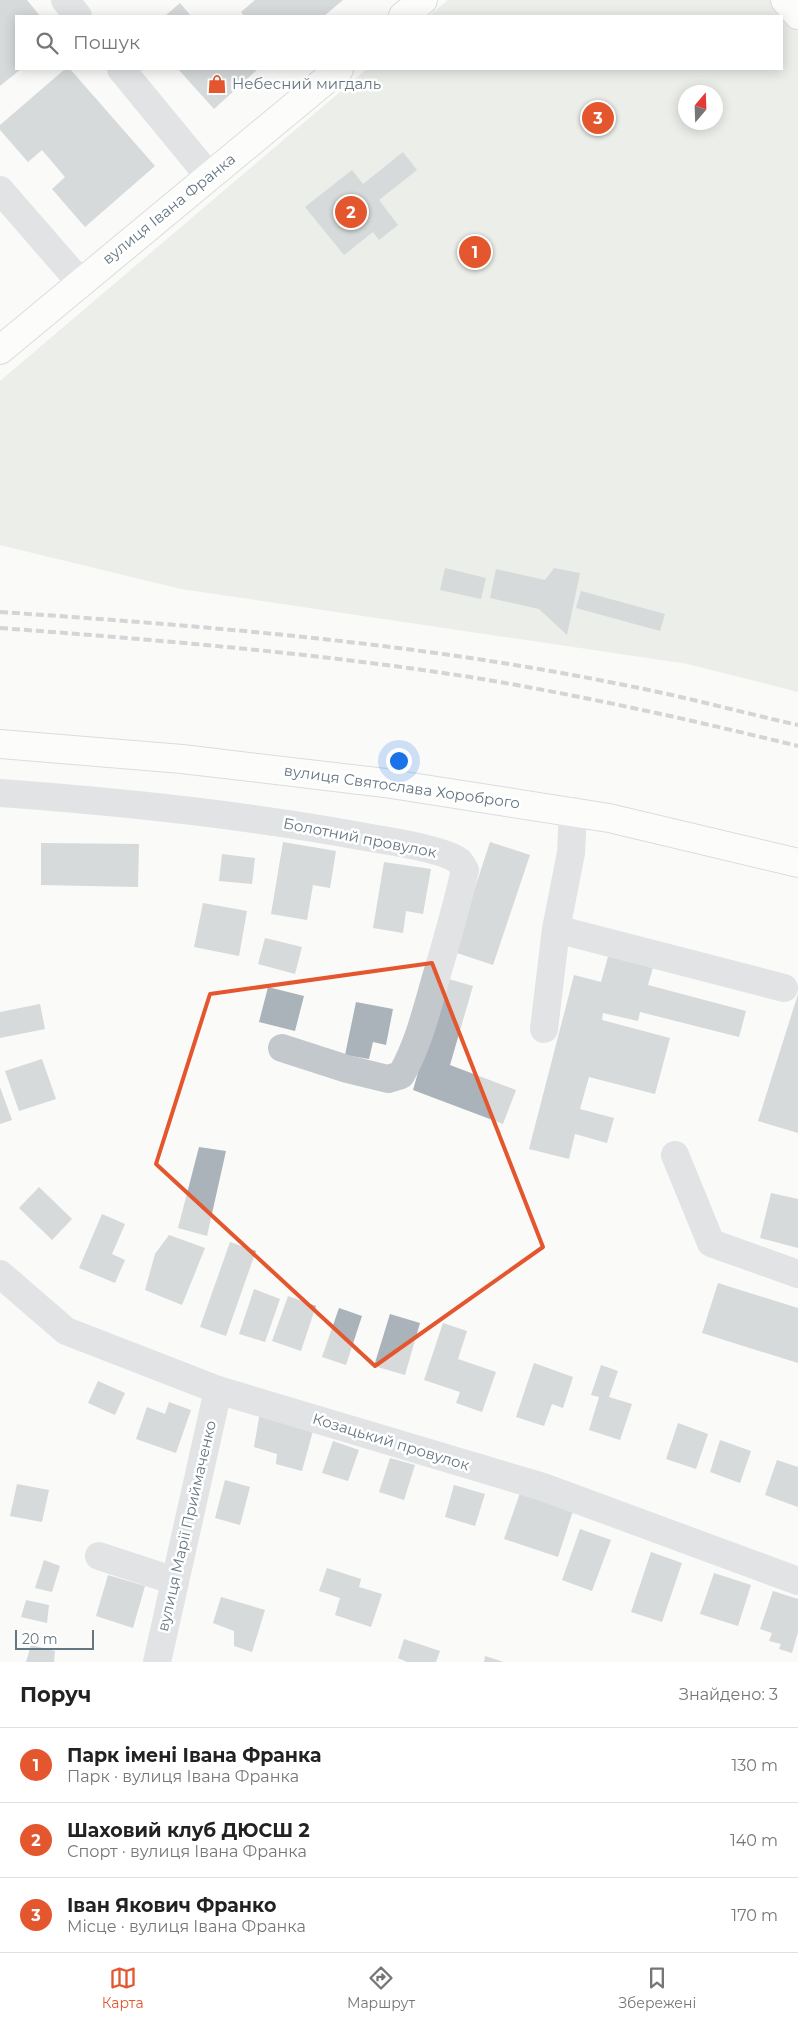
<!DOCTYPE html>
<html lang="uk">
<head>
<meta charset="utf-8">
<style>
	:root { --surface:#fff; --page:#f2f2f2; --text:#222; --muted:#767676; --line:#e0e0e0; --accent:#e4572e }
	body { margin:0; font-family:Montserrat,sans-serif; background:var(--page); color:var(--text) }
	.compass { position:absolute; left:678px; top:85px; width:45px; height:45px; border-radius:50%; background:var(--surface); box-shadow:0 2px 12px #0003; rotate:19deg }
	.scale { position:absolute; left:15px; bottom:12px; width:79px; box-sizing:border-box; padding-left:5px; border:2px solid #657683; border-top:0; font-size:14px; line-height:18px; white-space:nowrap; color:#657683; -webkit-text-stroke:4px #fff; paint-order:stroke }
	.you { position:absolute; left:398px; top:760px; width:18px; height:18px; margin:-12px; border:4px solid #fff; border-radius:50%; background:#1a73e8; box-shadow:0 0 0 8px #1a73e833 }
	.badge { display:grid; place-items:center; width:32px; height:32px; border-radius:50%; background:var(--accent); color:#fff; font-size:16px; font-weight:700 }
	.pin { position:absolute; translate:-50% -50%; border:2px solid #fff; box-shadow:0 1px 5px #0006 }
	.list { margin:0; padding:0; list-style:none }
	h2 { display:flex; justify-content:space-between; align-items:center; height:65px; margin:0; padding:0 20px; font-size:21px }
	h2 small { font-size:16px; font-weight:400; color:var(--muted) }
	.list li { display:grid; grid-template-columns:32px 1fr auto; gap:15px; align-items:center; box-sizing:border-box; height:75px; padding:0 20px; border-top:1px solid var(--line) }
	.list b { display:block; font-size:19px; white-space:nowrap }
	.list p { margin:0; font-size:16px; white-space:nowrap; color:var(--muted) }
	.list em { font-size:16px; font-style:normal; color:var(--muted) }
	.icon { flex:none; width:28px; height:28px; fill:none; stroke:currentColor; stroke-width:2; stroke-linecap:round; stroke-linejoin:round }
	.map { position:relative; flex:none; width:798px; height:1662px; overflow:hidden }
	.search { position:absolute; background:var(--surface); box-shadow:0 2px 12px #0003; left:15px; right:15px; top:15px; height:55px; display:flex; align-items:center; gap:12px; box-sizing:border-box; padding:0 18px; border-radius:0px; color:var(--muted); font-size:19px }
	.sheet { height:290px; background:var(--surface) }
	nav { display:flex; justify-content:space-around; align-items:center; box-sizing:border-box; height:70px; border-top:1px solid var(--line); background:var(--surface); font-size:14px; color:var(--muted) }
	nav a { display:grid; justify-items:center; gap:2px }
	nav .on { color:var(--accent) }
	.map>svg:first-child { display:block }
	.green { fill:#dadfd7; fill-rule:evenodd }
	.building { fill:#aab3b9 }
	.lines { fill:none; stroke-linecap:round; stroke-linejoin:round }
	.major-casing { stroke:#b5babe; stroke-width:30 }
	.minor { stroke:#c3c8cc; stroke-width:28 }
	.major { stroke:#fff; stroke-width:28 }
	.rail { stroke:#a2aab0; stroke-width:4; stroke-dasharray:8 4; stroke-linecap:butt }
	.marked { fill:none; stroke:#e4572e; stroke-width:4; stroke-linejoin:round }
	.labels { text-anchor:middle; stroke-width:5; stroke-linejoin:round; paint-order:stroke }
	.poi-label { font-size:15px; fill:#657683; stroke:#fff; text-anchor:start }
	.street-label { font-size:15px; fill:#657683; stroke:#fff }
</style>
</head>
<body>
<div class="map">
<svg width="798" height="1662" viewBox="0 0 798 1662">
	<rect width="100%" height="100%" fill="#fafaf8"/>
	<!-- green -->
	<path class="green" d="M448,0h322l28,31v661l-110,-28 -507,-75 -181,-44v-164l367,-312h415v-53h-353zM686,92h30v30h-30z"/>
	<!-- building -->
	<path class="building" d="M0,0h27l13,16h-24v53h5l-21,17z
		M255,0h88l-19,16h-80l-3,-4z
		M180,3l11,13h-26z
		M65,69h5l85,97 -70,61 -33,-38 13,-12 -23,-27 -14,12 -28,-32v-5z
		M178,69h80l-44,40z
		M403,152l14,18 -38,30 19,25 -19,15 -6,-8 -29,23 -39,-48 47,-37 11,14z
		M445,568l41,10 -5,21 -41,-9z
		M554,568l26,5 -13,62 -28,-26 -49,-11 6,-29 49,11z
		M581,591l84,23 -5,17 -84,-23z
		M283,842l53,9 -6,37 -17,-3 -6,35 -36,-6z
		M490,842l40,13 -37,110 -39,-13z
		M41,843l98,1 -1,43 -97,-2z
		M222,854l33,4 -3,26 -33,-3z
		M384,862l47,7 -8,45 -17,-3 -3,22 -30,-5z
		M203,903l44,8 -8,45 -45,-9z
		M265,938l37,9 -7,27 -37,-10z
		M609,953l45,11 -6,21 98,26 -7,26 -99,-25 -2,9 -35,-8 -1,7 68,18 -15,56 -66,-17 -9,32 34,9 -7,25 -32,-9 -6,25 -40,-10 45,-174 27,7z
		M445,978l28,8 -23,79 66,25 -13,34 -90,-34z
		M268,987l36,9 -9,35 -36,-9z
		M798,994v139l-40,-12z
		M356,1002l37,7 -7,36 -13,-3 -4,17 -24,-4z
		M40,1004l5,25 -45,9v-26z
		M42,1059l14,40 -37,12 -14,-40z
		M0,1087l12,33 -12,4z
		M199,1147l27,4 -19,85 -29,-8z
		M39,1187l33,32 -20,21 -33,-32z
		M771,1193l27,6v49l-38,-10z
		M102,1214l23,10 -13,30 13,6 -10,23 -36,-15z
		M169,1235l36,13 -23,57 -37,-15 10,-36z
		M230,1242l26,9 -30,85 -26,-9z
		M718,1283l80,25v55l-96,-30z
		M254,1289l26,10 -15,43 -26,-8z
		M288,1296l28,10 -15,45 -29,-10z
		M339,1308l23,8 -16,49 -24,-8z
		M390,1314l30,9 -15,52 -31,-9z
		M443,1323l24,8 -9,28 38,13 -14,40 -26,-9 4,-11 -36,-12z
		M534,1363l39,14 -10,31 -11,-4 -8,22 -28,-9z
		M601,1365l17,6 -9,26 23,7 -12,36 -31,-10 10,-33 -8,-2z
		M98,1381l27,12 -10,22 -27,-12z
		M169,1402l22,8 -15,43 -40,-14 11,-32 18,7z
		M260,1412l54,15 -12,44 -26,-7 1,-10 -23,-7z
		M678,1423l30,11 -12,35 -30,-10z
		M720,1440l31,11 -11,32 -30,-11z
		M333,1441l26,9 -11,31 -26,-8z
		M390,1458l25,7 -11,35 -25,-8z
		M777,1460l21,7v40l-33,-12z
		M225,1480l25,7 -10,38 -25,-7z
		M17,1484l32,6 -7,32 -32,-6z
		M454,1485l31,9 -10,32 -30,-9z
		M520,1493l53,18 -15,46 -54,-18z
		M580,1529l31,11 -19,51 -30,-11z
		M651,1552l31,11 -20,59 -31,-10z
		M44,1560l16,6 -8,26 -17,-4z
		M327,1568l34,11 -2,8 23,7 -11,33 -36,-12 5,-17 -21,-7z
		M714,1573l37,12 -13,41 -38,-12z
		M108,1575l37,11 -12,42 -37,-12z
		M773,1591l25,8v33l-6,21 -13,-4 2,-5 -12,-3 3,-8 -12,-4z
		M221,1597l44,13 -13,42 -18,-6v-15l-21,-8z
		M26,1600l23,5 -2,18 -26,-6z
		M404,1639l36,12 -4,11h-29l-9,-4z
		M31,1645l24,6 -1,11h-28z
		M485,1656l19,6h-20z"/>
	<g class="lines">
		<!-- major casing -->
		<g class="major-casing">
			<path id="major" d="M785,0l13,15
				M403,16l20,-16
				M0,350l339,-281
				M0,744l182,15 203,24 224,35 189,45"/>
		</g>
		<!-- minor -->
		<path class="minor" d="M65,0l13,16
			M121,69l88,107
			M0,190l80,92
			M0,793c124,9 249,22 371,45 19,3 75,12 88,23 2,2 4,6 6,9 -8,35 -18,70 -28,104 -10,34 -18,70 -36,101l-13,4 -41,-10 -65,-21
			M556,929l228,59
			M544,1029l12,-100 15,-76 2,-42
			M675,1155l36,88 87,31
			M0,1274l66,57 152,59 325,97 255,94
			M99,1556l76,25
			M157,1662l61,-272"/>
		<!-- major -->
		<use href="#major" class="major"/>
		<!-- rail -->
		<path class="rail" d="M0,612c208,14 419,31 624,73 58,11 116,27 174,40
			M0,628c159,12 318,25 476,50 108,18 216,42 322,68"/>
	</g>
	<!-- marked area -->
	<path d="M0 0H798V1662H0ZM432,963l111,284 -168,119 -219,-202 54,-170z" fill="#fafaf8" fill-opacity=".55" fill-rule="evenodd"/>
	<path class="marked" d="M432,963l111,284 -168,119 -219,-202 54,-170z"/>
	<!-- icons -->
	<defs>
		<g id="shop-bare" transform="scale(1.5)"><path d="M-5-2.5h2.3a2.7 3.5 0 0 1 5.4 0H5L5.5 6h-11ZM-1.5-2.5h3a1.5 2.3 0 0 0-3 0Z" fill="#e4572e" stroke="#fff" stroke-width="2.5" paint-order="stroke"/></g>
	</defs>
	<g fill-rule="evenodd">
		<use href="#shop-bare" x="217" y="84"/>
	</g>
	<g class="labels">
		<!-- poi labels -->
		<g class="poi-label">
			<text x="232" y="89">Небесний мигдаль</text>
		</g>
		<!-- street labels -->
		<g class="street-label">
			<text transform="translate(169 209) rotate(-39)" y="5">вулиця Івана Франка</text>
			<text transform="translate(402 787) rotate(8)" y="5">вулиця Святослава Хороброго</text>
			<text transform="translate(360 838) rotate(11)" y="5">Болотний провулок</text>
			<text transform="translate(391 1442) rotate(17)" y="5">Козацький провулок</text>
			<text transform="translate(187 1526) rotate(-77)" y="5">вулиця Марії Приймаченко</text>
		</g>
	</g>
</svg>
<svg class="compass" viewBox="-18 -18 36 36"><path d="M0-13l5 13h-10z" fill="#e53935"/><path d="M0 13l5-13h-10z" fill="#767676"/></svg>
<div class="scale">20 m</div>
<div class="you"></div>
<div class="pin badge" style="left:475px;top:252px">1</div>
<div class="pin badge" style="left:351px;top:212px">2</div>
<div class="pin badge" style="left:598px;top:118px">3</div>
<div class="search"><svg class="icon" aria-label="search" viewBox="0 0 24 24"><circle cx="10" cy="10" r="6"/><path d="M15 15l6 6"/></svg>Пошук</div>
</div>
<section class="sheet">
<h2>Поруч<small>Знайдено: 3</small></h2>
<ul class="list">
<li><span class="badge">1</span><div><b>Парк імені Івана Франка</b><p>Парк · вулиця Івана Франка</p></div><em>130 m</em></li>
<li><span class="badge">2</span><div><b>Шаховий клуб ДЮСШ 2</b><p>Спорт · вулиця Івана Франка</p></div><em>140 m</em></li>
<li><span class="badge">3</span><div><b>Іван Якович Франко</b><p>Місце · вулиця Івана Франка</p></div><em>170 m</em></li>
</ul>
</section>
<nav>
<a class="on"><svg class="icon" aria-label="map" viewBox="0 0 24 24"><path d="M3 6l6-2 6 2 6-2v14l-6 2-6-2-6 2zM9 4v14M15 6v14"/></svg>Карта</a>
<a><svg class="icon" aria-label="directions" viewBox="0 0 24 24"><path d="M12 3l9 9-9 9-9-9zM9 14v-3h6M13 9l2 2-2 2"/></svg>Маршрут</a>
<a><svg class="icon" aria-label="saved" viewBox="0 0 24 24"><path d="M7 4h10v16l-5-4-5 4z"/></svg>Збережені</a>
</nav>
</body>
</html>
